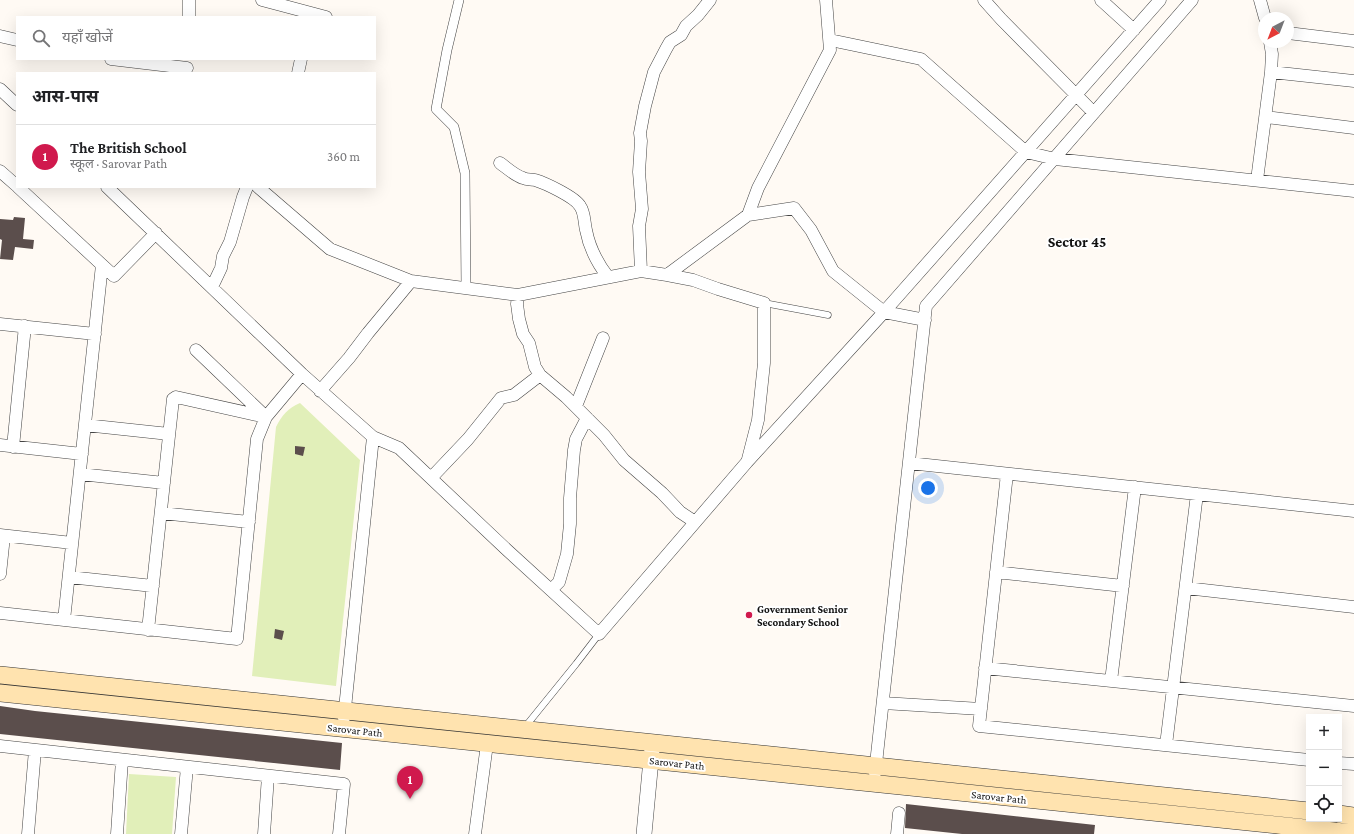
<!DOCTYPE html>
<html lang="hi">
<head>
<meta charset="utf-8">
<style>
	:root { --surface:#fff; --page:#f6f6f6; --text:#202124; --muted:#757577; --line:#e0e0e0; --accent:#d0194d }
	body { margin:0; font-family:"Crimson Pro","Noto Sans Devanagari",serif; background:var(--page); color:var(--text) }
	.controls { position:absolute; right:12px; bottom:12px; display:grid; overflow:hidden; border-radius:0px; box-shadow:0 4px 16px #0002 }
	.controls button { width:36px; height:36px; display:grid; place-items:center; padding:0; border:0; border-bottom:1px solid var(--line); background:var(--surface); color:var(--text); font:20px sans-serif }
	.compass { position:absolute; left:1258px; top:12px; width:36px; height:36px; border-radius:50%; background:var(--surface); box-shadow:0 4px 16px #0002; rotate:222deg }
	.you { position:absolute; left:928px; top:488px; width:14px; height:14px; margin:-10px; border:3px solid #fff; border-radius:50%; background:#1a73e8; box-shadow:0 0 0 6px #1a73e833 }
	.badge { display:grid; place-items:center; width:26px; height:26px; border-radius:50%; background:var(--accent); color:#fff; font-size:13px; font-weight:700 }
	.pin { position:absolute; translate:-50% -33px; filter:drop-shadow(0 1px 2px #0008) }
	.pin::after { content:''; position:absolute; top:21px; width:14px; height:12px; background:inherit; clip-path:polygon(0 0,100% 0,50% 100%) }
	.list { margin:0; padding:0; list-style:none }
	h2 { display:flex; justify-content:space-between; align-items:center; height:52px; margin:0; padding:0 16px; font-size:17px }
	h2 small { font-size:13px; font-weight:400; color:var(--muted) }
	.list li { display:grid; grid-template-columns:26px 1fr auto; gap:12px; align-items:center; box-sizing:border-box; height:64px; padding:0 16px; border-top:1px solid var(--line) }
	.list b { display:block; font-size:15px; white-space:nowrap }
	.list p { margin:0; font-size:13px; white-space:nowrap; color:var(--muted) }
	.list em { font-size:13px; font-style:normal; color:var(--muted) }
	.icon { flex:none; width:22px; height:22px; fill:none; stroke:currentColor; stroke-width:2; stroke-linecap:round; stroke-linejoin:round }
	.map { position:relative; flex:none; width:1354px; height:834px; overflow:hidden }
	.search { position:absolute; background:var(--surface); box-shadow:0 4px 16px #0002; left:16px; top:16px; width:360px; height:44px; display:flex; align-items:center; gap:10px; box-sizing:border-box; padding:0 14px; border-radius:0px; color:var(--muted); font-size:15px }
	.panel { position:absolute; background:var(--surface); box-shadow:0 4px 16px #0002; left:16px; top:72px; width:360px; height:116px; border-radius:0px }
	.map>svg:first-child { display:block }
	.green { fill:#e1efb9 }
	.building { fill:#5b4e4c }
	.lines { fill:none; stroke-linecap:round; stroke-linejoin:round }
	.service-casing { stroke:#444; stroke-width:7 }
	.pedestrian-casing { stroke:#444; stroke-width:10 }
	.minor-casing { stroke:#444; stroke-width:13 }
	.tertiary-casing { stroke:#444; stroke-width:16 }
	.secondary-casing { stroke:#333; stroke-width:18 }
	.service { stroke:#fff; stroke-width:6 }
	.pedestrian { stroke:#fff; stroke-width:9 }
	.minor { stroke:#fff; stroke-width:12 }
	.tertiary { stroke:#fff; stroke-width:15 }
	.secondary { stroke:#ffe3af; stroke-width:17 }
	.poi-dot { fill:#d0194d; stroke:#fff; stroke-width:1.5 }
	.labels { text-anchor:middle; stroke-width:4; stroke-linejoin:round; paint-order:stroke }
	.poi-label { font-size:11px; font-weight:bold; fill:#111; stroke:#fff; text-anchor:start }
	.street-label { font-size:11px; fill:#111; stroke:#fff }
	.district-label { font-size:15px; font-weight:bold; fill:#111; stroke:#fff }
</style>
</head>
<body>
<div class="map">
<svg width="1354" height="834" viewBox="0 0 1354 834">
	<rect width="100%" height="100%" fill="#fffaf4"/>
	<!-- green -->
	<path class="green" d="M300,403l60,57 -24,226 -84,-10 24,-249c6,-12 12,-19 24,-24z
		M129,774l47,3 -4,57h-46z"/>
	<!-- building -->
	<path class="building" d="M14,217l11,1 -2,21 11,1 -1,9 -18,-2 -2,13 -13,-1 2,-19 -2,-1v-20l13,1z
		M295,446l10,1 -2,9 -8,-2z
		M275,629l9,2 -2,9 -8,-2z
		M0,706l35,5 307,32 -2,27 -340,-36z
		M906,804l189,21 -1,9h-132l-57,-6z"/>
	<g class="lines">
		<!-- service casing -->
		<g class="service-casing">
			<path id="service" d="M764,303l64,12
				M525,727l51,-63 23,-30"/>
		</g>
		<!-- pedestrian casing -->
		<g class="pedestrian-casing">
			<path id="pedestrian" d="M459,0l-12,50 -11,59 18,18 11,46 1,115"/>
		</g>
		<!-- minor casing -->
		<g class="minor-casing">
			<path id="minor" d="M262,0l64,17
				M984,0l17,19 93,94
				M1101,0l33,30
				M1260,0l5,18
				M189,17v-17
				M1288,33l66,8
				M0,36l17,4
				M830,40l91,19 105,93 29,7 299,32
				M111,59l76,9
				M1271,72l83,9
				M298,73l3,-14
				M0,89l17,16
				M1266,117l88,11
				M500,163c7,5 14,12 23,15 4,2 8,1 12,2 10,3 40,17 45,26 5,7 4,16 6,24 3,16 12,34 22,47
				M0,171l17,15
				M1257,180l14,-108 1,-18 -2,-12
				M18,187l96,89 42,-43
				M107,187l195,187 71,63 -29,281
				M258,187l72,62 81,32 107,14 123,-24 26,4 81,-60 46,-7 17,22 22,41 51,41 276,-312
				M748,215l10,-27 72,-138 -4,-50
				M641,271l-2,-45 3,-17 -3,-37 2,-31 -1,-8 5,-27 9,-34 12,-23 4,-7 11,-7 5,-9 12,-11 12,-15
				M667,275l26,5 25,9 46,14v60l-6,57 -10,39
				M212,287l9,-19 2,-12 7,-14 13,-45 4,-10
				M518,295l-1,9 2,15 4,15 6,9 6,24 5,8 26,22 38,38 20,25 38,33 18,19 15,10
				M0,324l95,10
				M196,350l69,66
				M320,391l29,-33 19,-25 43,-52
				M576,406l27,-68
				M85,425l84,9
				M373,437l26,11 108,102 92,84 148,-172 137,-150 41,8
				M0,445l82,9
				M13,447l12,-121
				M909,463l445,48
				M80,474l84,9
				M1007,474l-28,252 330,34
				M431,478l37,-39 33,-41 13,-3 26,-20
				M161,513l88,9
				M0,535l72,8
				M996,572l127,14
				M0,574l4,-38
				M69,577l84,9
				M1186,588l168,19
				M551,590l8,-8 8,-28 3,-30v-26l4,-48 2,-11 11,-21
				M0,613l237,26 20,-200 9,-22 36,-43
				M64,620l38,-355
				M148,630l25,-231 3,-2 90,20
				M985,668l369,38
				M1111,681l24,-194
				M883,703l98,6
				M1166,745l31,-251
				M0,746l344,38 -5,50
				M1339,763l15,1
				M875,773l51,-467 266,-306
				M28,834l7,-84
				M117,834l5,-74
				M181,834l6,-67
				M264,834l4,-58
				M475,834l12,-90
				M897,834l2,-21"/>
		</g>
		<!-- tertiary casing -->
		<g class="tertiary-casing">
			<path id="tertiary" d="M644,834l8,-85"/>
		</g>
		<!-- secondary casing -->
		<g class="secondary-casing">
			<path id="secondary" d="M0,675l1309,136
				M0,693l1354,140
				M1339,814l15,2"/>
		</g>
		<!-- service -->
		<use href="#service" class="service"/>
		<!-- pedestrian -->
		<use href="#pedestrian" class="pedestrian"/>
		<!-- minor -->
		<use href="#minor" class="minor"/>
		<!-- tertiary -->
		<use href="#tertiary" class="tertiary"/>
		<!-- secondary -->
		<use href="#secondary" class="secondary"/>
	</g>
	<!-- markers -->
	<circle class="poi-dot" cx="749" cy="615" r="4"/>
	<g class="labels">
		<!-- poi labels -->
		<g class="poi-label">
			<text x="757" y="613">Government Senior<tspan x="757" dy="13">Secondary School</tspan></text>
		</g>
		<!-- street labels -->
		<g class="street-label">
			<text transform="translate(355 730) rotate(6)" y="4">Sarovar Path</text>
			<text transform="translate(677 763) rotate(6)" y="4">Sarovar Path</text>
			<text transform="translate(999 797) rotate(6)" y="4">Sarovar Path</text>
		</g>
		<!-- district labels -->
		<g class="district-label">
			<text x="1077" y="247">Sector 45</text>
		</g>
	</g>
</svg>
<div class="controls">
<button>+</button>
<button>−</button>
<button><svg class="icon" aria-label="locate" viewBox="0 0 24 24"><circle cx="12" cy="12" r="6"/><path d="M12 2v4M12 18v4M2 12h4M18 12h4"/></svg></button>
</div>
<svg class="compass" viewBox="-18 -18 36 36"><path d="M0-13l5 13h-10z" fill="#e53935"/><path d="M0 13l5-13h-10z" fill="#757577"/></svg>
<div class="you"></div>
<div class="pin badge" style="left:410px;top:799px">1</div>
<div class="search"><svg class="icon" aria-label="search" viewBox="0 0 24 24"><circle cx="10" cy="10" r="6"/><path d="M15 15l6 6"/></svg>यहाँ खोजें</div>
<section class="panel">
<h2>आस-पास<small></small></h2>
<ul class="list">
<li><span class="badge">1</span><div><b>The British School</b><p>स्कूल · Sarovar Path</p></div><em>360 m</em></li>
</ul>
</section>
</div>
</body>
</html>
